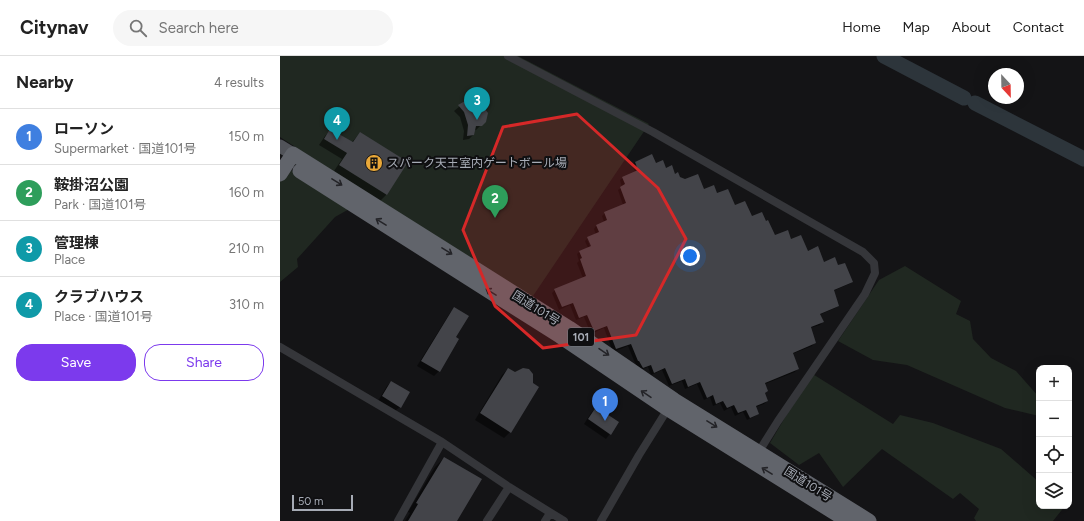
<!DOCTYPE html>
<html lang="en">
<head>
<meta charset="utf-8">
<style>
	:root { --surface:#fff; --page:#f6f6f6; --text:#222; --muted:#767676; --line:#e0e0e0; --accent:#7c3aed }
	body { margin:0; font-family:Figtree,"Noto Sans JP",sans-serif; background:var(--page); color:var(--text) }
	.controls { position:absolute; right:12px; bottom:12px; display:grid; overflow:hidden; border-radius:8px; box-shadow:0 4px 16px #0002 }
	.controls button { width:36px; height:36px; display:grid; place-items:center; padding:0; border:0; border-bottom:1px solid var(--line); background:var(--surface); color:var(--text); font:20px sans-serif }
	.compass { position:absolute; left:708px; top:12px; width:36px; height:36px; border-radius:50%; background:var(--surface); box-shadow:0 4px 16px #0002; rotate:158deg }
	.scale { position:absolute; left:12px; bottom:10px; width:61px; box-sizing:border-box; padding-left:4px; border:2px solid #a6abb5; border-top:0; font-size:11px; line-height:14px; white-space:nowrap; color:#a6abb5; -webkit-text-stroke:3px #0f0f11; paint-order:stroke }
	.you { position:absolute; left:410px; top:200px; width:14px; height:14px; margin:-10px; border:3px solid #fff; border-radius:50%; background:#1a73e8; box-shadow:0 0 0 6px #1a73e833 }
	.badge { display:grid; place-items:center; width:26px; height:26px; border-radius:50%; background:var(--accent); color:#fff; font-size:13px; font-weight:700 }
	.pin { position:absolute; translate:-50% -33px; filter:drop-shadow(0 1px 2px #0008) }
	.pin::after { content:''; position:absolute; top:21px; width:14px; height:12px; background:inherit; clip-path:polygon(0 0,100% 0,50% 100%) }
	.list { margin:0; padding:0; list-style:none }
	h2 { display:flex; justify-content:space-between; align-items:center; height:52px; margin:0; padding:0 16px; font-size:17px }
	h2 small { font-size:13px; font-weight:400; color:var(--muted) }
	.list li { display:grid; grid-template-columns:26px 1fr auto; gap:12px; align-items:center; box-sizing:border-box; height:56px; padding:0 16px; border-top:1px solid var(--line) }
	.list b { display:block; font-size:15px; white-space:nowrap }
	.list p { margin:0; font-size:13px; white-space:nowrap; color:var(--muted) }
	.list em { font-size:13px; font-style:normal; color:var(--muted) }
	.actions { display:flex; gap:8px; padding:12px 16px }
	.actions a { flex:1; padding:9px 0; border:1px solid var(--accent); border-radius:16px; text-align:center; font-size:14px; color:var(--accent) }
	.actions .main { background:var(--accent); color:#fff }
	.icon { flex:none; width:22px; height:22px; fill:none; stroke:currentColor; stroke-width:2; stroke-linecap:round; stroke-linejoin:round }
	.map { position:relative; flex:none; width:804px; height:465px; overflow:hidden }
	header { display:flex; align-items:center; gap:24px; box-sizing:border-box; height:56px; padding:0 20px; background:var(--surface); border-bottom:1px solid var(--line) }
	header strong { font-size:19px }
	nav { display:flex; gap:22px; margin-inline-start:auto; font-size:14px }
	.search { width:280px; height:36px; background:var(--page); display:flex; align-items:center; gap:10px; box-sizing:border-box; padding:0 14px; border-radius:22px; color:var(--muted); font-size:15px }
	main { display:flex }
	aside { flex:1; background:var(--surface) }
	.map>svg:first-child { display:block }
	.green { fill:#202821 }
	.shadow { fill:#0007 }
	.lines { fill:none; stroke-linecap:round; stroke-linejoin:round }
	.river { stroke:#2d353b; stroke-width:15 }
	.building { fill:#434449 }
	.street { stroke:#35363a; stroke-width:8 }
	.primary { stroke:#515359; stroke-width:13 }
	.highway { stroke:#61646b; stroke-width:15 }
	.oneway { stroke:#242428 }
	.marked { fill:#d62828; fill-opacity:0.2; stroke:#d62828; stroke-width:3; stroke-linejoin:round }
	.labels { text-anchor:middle; stroke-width:4; stroke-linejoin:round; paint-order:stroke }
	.shield { fill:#0f0f11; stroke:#797c84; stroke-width:1 }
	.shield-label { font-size:11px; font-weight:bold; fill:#a6abb5 }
	.poi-label { font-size:12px; fill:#a6abb5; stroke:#0f0f11; text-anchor:start }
	.street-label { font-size:12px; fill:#a6abb5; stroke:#0f0f11 }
</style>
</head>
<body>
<header>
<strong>Citynav</strong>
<div class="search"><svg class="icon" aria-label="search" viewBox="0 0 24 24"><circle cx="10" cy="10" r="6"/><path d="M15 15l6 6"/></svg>Search here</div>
<nav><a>Home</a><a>Map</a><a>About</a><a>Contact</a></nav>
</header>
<main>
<aside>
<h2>Nearby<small>4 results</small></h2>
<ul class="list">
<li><span class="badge" style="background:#3f7fe0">1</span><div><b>ローソン</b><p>Supermarket · 国道101号</p></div><em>150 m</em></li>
<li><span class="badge" style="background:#2e9e5b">2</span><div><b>鞍掛沼公園</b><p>Park · 国道101号</p></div><em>160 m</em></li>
<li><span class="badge" style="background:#0f9aa8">3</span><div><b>管理棟</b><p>Place</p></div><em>210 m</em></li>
<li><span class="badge" style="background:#0f9aa8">4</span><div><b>クラブハウス</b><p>Place · 国道101号</p></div><em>310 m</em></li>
</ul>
<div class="actions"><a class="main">Save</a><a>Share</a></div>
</aside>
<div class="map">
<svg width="804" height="465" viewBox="0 0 804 465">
	<rect width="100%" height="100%" fill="#141416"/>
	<!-- green -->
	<path class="green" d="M0,0h238l131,68 -118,175 -251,-162z
		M0,107l71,45 -16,9 -38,42 1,8 -18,15z
		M625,210l56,35 -5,13 14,7 3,18 18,19 25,13 23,26v19l-34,-8 -98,-43 -34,-5 -35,-19 41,-61z
		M531,317l82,51 7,-9 33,8 68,26 38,33v24h26l-12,15h-77l-2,-3 5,-9 -19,-16 -7,6 -71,-50 -39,38 -24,-34 -20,12 -29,-22z"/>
	<!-- shadow -->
	<path class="shadow" d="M185,46l20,19 -9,9h-2v4l-5,5 -6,1 1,-9 -4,-14 -6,-6z
		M51,74l21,12 8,-9 47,29 -21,33 -6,6 -46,-30 8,-12 -23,-14 6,-9z
		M355,106l20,2 49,26 13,5 35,22 22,20 17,3 32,23 15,4 14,15 -3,2 -16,7 5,15 -3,2 -16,7 3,7 -2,3 -10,3 4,15 -2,3 -20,8 5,15 -2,3 -30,12 2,7 -3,3 3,7 -3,3 -8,3 2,6 -3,3 -8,4 -4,-8 -8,4 -4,-9 -7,4 -4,-8 -7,3 -3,-9 -6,3 -7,-16 -12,5 -3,-8 -13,5 -7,-16 -11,5 -3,-8 -8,3 -5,-7 -7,-17 -15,6 -9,-24 -13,6 -7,-17 -8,3 -6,-15 -11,5 -7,-17 3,-3 28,-12 -6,-15 2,-2 -2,-7 3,-3 8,-3 -3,-7 2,-2 5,12 4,-16 -2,-6 2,-3 8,-4 -2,-6 3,-3 18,-8 -5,-15 4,-3 -2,-7 3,-2 12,-6 -3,-7z
		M174,252v29l-15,34 -5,5 -17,-10 33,-53z
		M228,313l7,4 -5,59 -6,6 -29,-18 27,-45z
		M111,326l9,25 -5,4 -17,-10 9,-15z
		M316,352l22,15 -12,16 -22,-15 7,-11z
		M164,402l12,63h-51l5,-8 -2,-1 27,-45z"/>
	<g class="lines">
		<!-- river -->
		<path class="river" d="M604,0l80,42
			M695,47l109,56"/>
	</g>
	<!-- building -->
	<path class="building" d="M185,45l6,7 4,-3h5l5,4 3,4 -2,9 -4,4h-6l-2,9 -7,1 1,-11 -4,-13 -6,-7z
		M50,73l23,13 7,-10 48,30 -21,33 -48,-30 8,-12 -23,-14z
		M372,98l4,9 7,-3 3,8 6,-3 3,9 3,-2 2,5 5,2 13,-5 6,15 10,-4 3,8 11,-4 7,16 10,-4 7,15 10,-4 4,9 2,-1 7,15 13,-5 3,9 10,-4 7,16 10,-5 6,16 11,-5 3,8 7,-2 8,19 -19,8 5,16 -19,8 4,8 -13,5 5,16 -23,10 6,16 -34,14 3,8 -3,2 3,8 -12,5 3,8 -9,4 -4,-8 -8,3 -4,-8 -7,3 -4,-7 -7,3 -3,-9 -6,3 -7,-16 -12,5 -3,-8 -13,5 -7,-16 -11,5 -3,-8 -8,3 -4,-7h-1l-7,-17 -15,5 -9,-23 -13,5 -7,-16 -8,3 -6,-15 -11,4 -8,-18 32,-13 -6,-17 2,-1 -3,-7 12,-5 -4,-9 12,-5 -3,-7 11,-5 -3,-8 22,-9 -6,-16 5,-3 -3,-7 16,-7 -3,-8z
		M174,251l15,9 -13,21 3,2 -19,33 -19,-11z
		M228,312l7,4 8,-4 6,1 4,5v9l6,4 -28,46 -31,-20z
		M111,325l19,11 -9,16 -19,-12z
		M316,351l23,15 -8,13 -23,-16z
		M164,401l38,22 -25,42h-49l10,-17 -2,-1z"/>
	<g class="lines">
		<!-- street -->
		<path class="street" d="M228,0l145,76 210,120 11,11 1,10 -10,21 -87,127 -20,32
			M0,291l162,95 67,45 55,34
			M118,465l44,-79
			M207,465l22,-34
			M265,465l5,-8
			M321,465l38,-66 30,-48"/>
		<!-- primary -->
		<path class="primary" d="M0,90l13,8"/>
		<!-- highway -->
		<path class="highway" d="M20,115l260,165 108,73 180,112
			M0,118l13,-20 276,174 105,72 195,121"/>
	</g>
	<!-- one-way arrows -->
	<defs><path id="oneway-shaft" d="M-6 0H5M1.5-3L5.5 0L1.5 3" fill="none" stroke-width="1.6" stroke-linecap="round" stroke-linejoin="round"/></defs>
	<g class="oneway">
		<use href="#oneway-shaft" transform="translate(57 126) rotate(32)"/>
		<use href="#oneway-shaft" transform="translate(101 166) rotate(-148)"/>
		<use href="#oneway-shaft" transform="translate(167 195) rotate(32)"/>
		<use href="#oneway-shaft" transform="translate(211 236) rotate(-148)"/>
		<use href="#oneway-shaft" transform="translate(324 296) rotate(34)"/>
		<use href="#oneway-shaft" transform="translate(366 338) rotate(-146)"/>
		<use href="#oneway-shaft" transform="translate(432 368) rotate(32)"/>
		<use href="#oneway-shaft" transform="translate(487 415) rotate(-148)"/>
	</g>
	<!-- marked area -->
	<path class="marked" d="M297,58l81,74 28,51 -50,96 -93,13 -48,-42 -32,-76 40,-103z"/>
	<!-- icons -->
	<defs>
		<g id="building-disc" transform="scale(0.9)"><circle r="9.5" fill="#e9a839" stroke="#0f0f11"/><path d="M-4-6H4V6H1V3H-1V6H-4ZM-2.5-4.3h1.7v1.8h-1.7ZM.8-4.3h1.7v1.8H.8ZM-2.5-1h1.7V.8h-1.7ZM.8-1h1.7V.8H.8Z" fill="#111"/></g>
	</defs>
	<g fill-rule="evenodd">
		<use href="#building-disc" x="94" y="107"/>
	</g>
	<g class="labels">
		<!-- shield labels -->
		<rect class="shield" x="288" y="272" width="26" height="18" rx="3"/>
		<g class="shield-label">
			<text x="301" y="285">101</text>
		</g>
		<!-- poi labels -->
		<g class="poi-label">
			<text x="107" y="111">スパーク天王室内ゲートボール場</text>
		</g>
		<!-- street labels -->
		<g class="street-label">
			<text transform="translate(256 252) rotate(32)" y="4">国道101号</text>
			<text transform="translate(528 428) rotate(32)" y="4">国道101号</text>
		</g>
	</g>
</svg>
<div class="controls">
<button>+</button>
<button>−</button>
<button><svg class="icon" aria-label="locate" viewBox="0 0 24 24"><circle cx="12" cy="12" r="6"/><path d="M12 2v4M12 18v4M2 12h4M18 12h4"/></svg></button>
<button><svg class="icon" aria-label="layers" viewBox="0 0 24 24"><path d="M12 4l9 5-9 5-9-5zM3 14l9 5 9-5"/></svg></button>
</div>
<svg class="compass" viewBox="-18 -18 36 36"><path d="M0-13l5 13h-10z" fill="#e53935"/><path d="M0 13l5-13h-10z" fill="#767676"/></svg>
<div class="scale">50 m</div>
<div class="you"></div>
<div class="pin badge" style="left:325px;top:365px;background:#3f7fe0">1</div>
<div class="pin badge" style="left:215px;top:162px;background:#2e9e5b">2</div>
<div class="pin badge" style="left:197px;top:64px;background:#0f9aa8">3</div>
<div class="pin badge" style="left:57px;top:84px;background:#0f9aa8">4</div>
</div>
</main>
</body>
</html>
